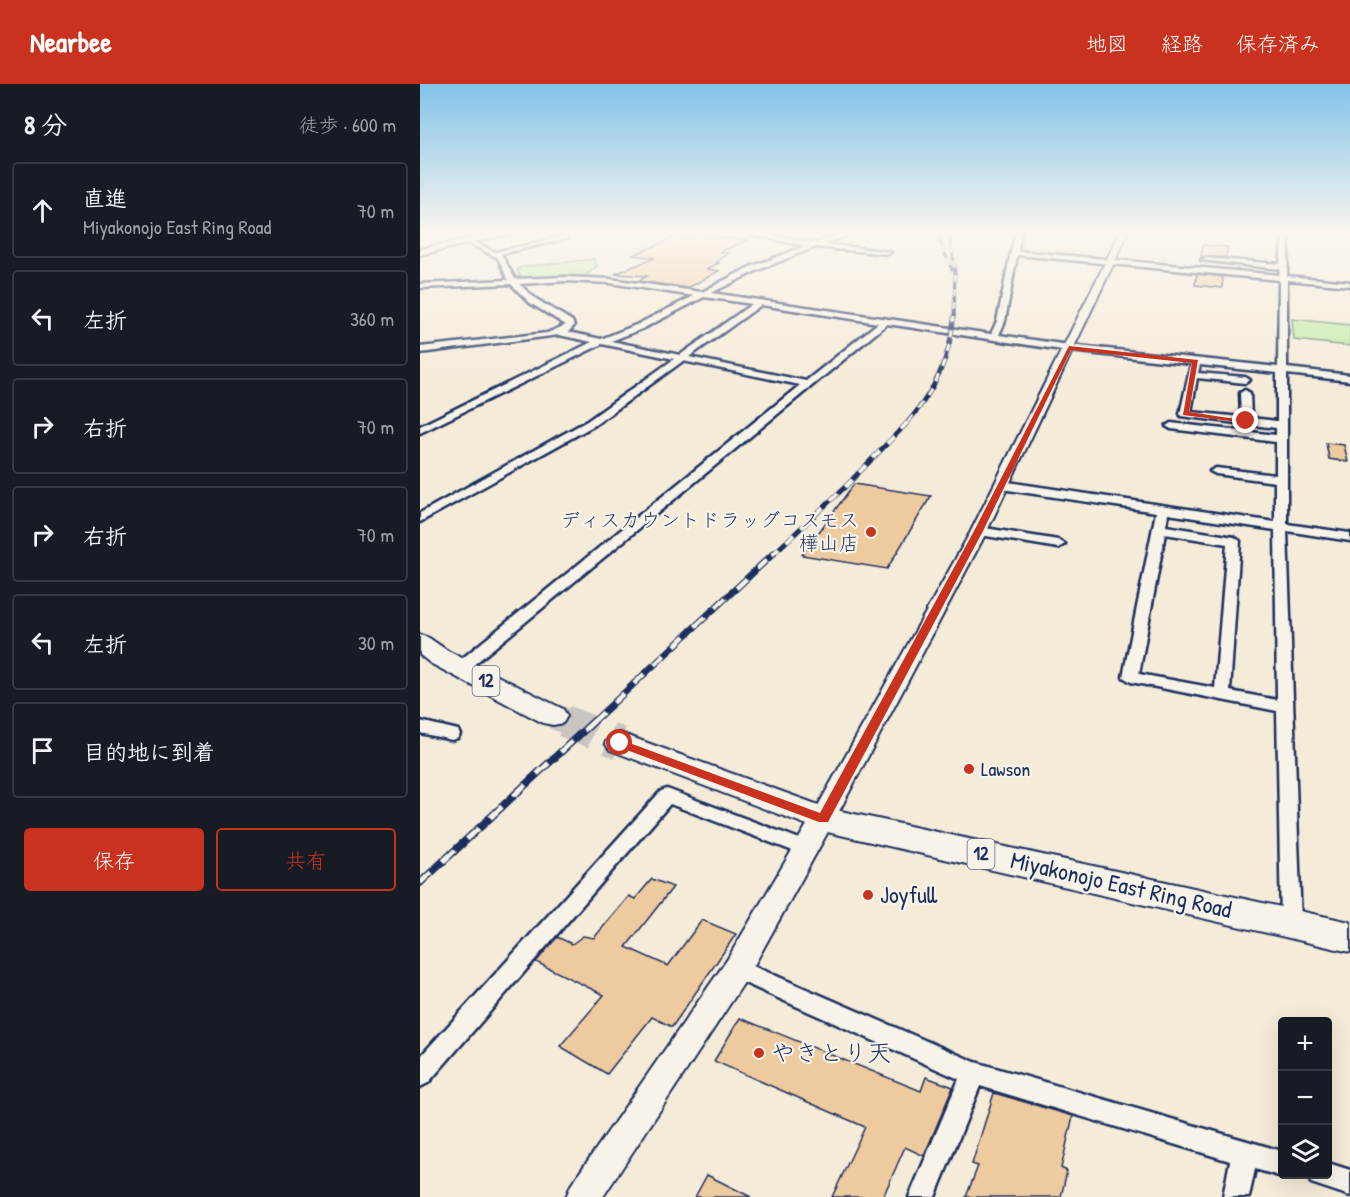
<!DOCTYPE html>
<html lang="ja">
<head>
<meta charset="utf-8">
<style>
	:root { --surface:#171b24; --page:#242831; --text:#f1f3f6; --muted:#9ea1a6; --line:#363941; --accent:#c8321e }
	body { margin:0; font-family:"Patrick Hand","Klee One",sans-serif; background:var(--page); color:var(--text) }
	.controls { position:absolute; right:18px; bottom:18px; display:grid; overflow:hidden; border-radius:6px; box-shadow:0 6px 24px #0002 }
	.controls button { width:54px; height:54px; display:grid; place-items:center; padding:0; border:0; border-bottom:2px solid var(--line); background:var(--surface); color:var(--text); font:30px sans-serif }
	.stop { position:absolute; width:18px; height:18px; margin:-14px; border:4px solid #c8321e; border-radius:50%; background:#fff }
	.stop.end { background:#c8321e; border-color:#fff; box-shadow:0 2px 6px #0008 }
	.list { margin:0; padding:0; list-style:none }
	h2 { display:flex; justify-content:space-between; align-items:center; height:78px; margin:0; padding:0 24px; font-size:26px }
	h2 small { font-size:20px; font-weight:400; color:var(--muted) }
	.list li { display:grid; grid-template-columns:39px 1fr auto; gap:18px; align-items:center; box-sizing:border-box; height:96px; margin:0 12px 12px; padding:0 12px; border:2px solid var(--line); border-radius:6px }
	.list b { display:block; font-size:22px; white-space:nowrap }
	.list p { margin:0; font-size:20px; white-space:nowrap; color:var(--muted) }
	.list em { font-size:20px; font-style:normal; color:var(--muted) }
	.actions { display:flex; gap:12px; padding:18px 24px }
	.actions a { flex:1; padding:14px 0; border:2px solid var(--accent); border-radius:6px; text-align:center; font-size:21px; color:var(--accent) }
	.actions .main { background:var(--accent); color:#fff }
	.icon { flex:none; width:33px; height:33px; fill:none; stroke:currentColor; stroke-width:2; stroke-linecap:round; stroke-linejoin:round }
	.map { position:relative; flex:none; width:930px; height:1113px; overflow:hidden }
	header { display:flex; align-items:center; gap:36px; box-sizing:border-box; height:84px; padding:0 30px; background:var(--accent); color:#fff }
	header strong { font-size:28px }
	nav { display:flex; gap:33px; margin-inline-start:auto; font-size:21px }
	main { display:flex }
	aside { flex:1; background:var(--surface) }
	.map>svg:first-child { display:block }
	.green { fill:#c2eba8; stroke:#6e8d83; stroke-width:1.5 }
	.building { fill:#eeca9f; stroke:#1b2f5e; stroke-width:1.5 }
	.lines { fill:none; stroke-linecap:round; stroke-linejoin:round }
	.primary-tunnel-far1 { stroke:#c9c5c0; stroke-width:26; stroke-dasharray:26 13; stroke-linecap:butt }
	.primary-tunnel { stroke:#c9c5c0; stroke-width:32; stroke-dasharray:32 16; stroke-linecap:butt }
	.minor-casing { stroke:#1b2f5e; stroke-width:5 }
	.tertiary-casing { stroke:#1b2f5e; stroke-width:4 }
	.primary-casing { stroke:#1b2f5e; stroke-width:4 }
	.minor { fill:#f7f3e8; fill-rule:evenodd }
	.tertiary { fill:#f7f3e8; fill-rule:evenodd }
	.primary { fill:#f7f3e8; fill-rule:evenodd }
	.rail-far4-casing { stroke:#1b2f5e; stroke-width:3 }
	.rail-far3-casing { stroke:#1b2f5e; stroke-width:4.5 }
	.rail-far2-casing { stroke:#1b2f5e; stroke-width:5 }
	.rail-far1-casing { stroke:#1b2f5e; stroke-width:7 }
	.rail-casing { stroke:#1b2f5e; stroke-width:8 }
	.rail-far4 { stroke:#f7f3e8; stroke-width:2; stroke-dasharray:7; stroke-linecap:butt }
	.rail-far3 { stroke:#f7f3e8; stroke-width:3; stroke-dasharray:8; stroke-linecap:butt }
	.rail-far2 { stroke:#f7f3e8; stroke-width:4; stroke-dasharray:10; stroke-linecap:butt }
	.rail-far1 { stroke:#f7f3e8; stroke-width:4.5; stroke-dasharray:14; stroke-linecap:butt }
	.rail { stroke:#f7f3e8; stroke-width:5; stroke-dasharray:16; stroke-linecap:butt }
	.route { fill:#c8321e }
	.poi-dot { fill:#c8321e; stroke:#f7f3e8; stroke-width:2 }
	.labels { text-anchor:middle; stroke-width:4.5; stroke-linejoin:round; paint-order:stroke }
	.shield { fill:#f7f3e8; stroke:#5d6a87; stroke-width:1.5 }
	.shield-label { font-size:18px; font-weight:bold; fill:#1b2f5e }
	.poi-label { font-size:20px; fill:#1b2f5e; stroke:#f7f3e8; text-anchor:end }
	.near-street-label { font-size:24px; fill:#1b2f5e; stroke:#f7f3e8 }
	.near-poi-label { font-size:24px; fill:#1b2f5e; stroke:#f7f3e8; text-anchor:start }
</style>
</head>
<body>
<header>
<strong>Nearbee</strong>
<nav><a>地図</a><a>経路</a><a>保存済み</a></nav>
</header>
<main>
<aside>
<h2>8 分<small>徒歩 · 600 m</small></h2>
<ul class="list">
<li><svg class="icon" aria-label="ahead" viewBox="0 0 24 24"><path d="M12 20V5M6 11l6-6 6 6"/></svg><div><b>直進</b><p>Miyakonojo East Ring Road</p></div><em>70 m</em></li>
<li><svg class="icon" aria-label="left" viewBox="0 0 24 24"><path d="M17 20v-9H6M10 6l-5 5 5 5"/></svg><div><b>左折</b></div><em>360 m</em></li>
<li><svg class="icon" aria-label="right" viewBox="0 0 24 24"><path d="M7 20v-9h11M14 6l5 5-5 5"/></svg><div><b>右折</b></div><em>70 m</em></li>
<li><svg class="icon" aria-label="right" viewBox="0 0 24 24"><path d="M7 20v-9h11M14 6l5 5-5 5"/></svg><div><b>右折</b></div><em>70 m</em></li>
<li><svg class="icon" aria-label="left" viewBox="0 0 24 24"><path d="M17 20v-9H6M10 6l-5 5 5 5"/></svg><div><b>左折</b></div><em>30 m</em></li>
<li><svg class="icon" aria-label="arrive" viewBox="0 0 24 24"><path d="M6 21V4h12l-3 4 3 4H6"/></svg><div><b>目的地に到着</b></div></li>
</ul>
<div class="actions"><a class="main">保存</a><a>共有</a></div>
</aside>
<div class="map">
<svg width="930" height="1113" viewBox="0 0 930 1113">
	<rect width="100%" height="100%" fill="#f5ebd9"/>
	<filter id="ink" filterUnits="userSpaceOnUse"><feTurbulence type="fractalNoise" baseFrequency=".0167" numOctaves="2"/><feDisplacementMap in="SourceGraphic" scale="12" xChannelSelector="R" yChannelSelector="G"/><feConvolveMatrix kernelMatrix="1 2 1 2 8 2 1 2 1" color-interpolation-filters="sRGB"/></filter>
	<g filter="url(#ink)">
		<!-- green -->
		<path class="green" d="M174,175l3,7 -13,11 -57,1 -6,-1 -4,-7 4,-3z
			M872,235l58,6v21l-56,-6z"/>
		<!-- building -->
		<path class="building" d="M265,149l64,7 -29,12 9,1 -13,9 3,1 -12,6 12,2 -31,17 -50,-7 9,-5 -32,-2 39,-16 -21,-3z
			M783,161l24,2 -1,10 -25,1z
			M777,190l26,3 -1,11 -27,-3z
			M906,359l18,2 4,17 -19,-3z
			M434,400l77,12 -44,73 -85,-14z
			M232,795l21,8 -47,60 42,19 34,-46 34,14 -64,93 -20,-10 -45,57 -47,-28 44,-51 -68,-33 21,-25 15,7 11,-8 11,2 35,-42 6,3z
			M320,934l181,73 5,-14 27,10 -29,69 -19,-9 -22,50h-51l33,-70 -151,-66z
			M574,1009l79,23 -12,52 6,3 -6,26h-95l12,-31 -6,-2z
			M287,1091l44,22h-56z"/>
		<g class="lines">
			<!-- primary-tunnel-far1 -->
			<path class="primary-tunnel-far1" d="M133,632l15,6"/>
			<!-- primary-tunnel -->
			<path class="primary-tunnel" d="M144,637l56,22"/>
			<!-- minor casing -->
			<g class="minor-casing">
				<path id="minor" d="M324,149h15l57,10 27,-10h10l-28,11 66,8 -3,2 -73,-7 -59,24 -45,22 280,41 6,-13 18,-88h6l-3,18 261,24 1,-6 -79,-9 4,-2 75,6 3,-31h6l-2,43 63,6v4l-63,-6v88l63,7v6l-63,-7v150l63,9v8l-63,-10 14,392 -3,6 -7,3 -7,-3 -3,-6 -4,-212 -146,-29 -8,-5 33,-165 -155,-23 -6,-4 6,-4 274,41v-40l-59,-8 -6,-3 6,-3 60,7v-33l-105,-13 -5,-3 5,-3 105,12v-7l-95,-12 -1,-2 11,-50 -122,-13 -182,-27 -421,347h-12l-2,-3 2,-3 346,-280 -117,-24 -88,64 -175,97v-9l167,-92 87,-62 -72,-15 -182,89v-7l172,-84 -33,-7 -139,18v-6l127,-14 19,-8 -36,-22 -19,-19 -91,4v-4l88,-4 -10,-22 -28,-14 2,-3 23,11 73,-16v2l-67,16 14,25 51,-2 44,2 92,13 48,-25 56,-21zM597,171l262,25 -1,87 -209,-22 -70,-10 6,-14zM146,197l44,2 84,13 -58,29 -35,14 -33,-7 6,-6 -2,-5 -36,-22 -17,-15zM284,213l48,7 -72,51 -69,-14 31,-12zM341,221l117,18 -72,58 -117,-24zM780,281l77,8v48l-26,-3 -1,-25 -5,-3 -5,3 1,24 -50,-5 6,-34 48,5 5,-3 -5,-3 -47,-4zM748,430l107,16 2,170 -47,-9 10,-150 -6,-4 -68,-11zM745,450l62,10 -12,144 -76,-14z
					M559,443l79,13 7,4 -7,4 -84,-14 -1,-3z
					M0,637l38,9 2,4 -2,4 -6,2 -32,-7z
					M247,705l146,55 3,5 -3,5 -7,2 -136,-52 -242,279 -8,4v-30l241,-266z
					M317,875l238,103 307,89v23h6l-6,3 -27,-8 -6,28h-26l7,-36 -250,-75 -45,111h-26l50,-118 -230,-103 -3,-7 3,-7z
					M908,1079l22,7v26l-39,-13 -4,-9h21z"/>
			</g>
			<!-- tertiary casing -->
			<g class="tertiary-casing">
				<path id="tertiary" d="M76,149h17l-93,22v-6z
					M700,149h8l-141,298 -152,288 -88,159 -144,219h-37l5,-12 156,-225 87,-147 157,-282z"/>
			</g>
			<!-- primary casing -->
			<g class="primary-casing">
				<path id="primary" d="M0,551l9,3 19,13 115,58 4,7 -4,7 -10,2 -10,-2 -113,-60 -10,-8z
					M200,649l207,75 523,114v30l-527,-121 -213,-81 -5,-7 5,-7z"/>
			</g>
			<!-- minor -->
			<use href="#minor" class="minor"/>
			<!-- tertiary -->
			<use href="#tertiary" class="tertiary"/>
			<!-- primary -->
			<use href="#primary" class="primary"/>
			<!-- rail-far4 casing -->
			<g class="rail-far4-casing">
				<path id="rail-far4" d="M516,149l16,37
					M528,149l7,33 -1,51"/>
			</g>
			<!-- rail-far3 casing -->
			<g class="rail-far3-casing">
				<path id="rail-far3" d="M488,338c27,-32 42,-64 46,-106"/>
			</g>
			<!-- rail-far2 casing -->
			<g class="rail-far2-casing">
				<path id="rail-far2" d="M352,471l73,-68 64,-66"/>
			</g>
			<!-- rail-far1 casing -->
			<g class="rail-far1-casing">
				<path id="rail-far1" d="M173,638l181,-169"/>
			</g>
			<!-- rail casing -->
			<g class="rail-casing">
				<path id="rail" d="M0,799l174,-162"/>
			</g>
			<!-- rail-far4 -->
			<use href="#rail-far4" class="rail-far4"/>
			<!-- rail-far3 -->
			<use href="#rail-far3" class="rail-far3"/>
			<!-- rail-far2 -->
			<use href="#rail-far2" class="rail-far2"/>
			<!-- rail-far1 -->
			<use href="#rail-far1" class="rail-far1"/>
			<!-- rail -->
			<use href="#rail" class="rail"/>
		</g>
	</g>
	<!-- sky -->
	<linearGradient id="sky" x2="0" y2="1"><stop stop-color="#83c3ea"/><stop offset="0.49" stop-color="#faf6ee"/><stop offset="1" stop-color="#faf6ee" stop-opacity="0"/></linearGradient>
	<rect width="930" height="305" fill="url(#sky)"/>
	<!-- route -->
	<path class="route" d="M649,262l129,14 -9,52 60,9 -3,2 -63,-8 9,-52 -121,-13 -88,181 -155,291h-9l-203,-76v-5h8l196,72 154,-282z"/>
	<!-- markers -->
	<g class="poi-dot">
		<circle cx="451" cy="448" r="6"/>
		<circle cx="549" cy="685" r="6"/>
		<circle cx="448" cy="811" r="6"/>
		<circle cx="339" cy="969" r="6"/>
	</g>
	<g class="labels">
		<!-- shield labels -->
		<g class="shield">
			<rect x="52.5" y="582" width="27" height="30" rx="4.5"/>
			<rect x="547.5" y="755" width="27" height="30" rx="4.5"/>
		</g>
		<g class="shield-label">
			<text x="66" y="603">12</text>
			<text x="561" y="776">12</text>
		</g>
		<!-- poi labels -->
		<g class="poi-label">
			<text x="439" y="443">ディスカウントドラッグコスモス<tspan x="439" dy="23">樺山店</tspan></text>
			<text x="561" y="692" text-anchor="start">Lawson</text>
		</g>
		<!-- near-street labels -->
		<g class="near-street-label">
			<text transform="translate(701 801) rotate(13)" y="8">Miyakonojo East Ring Road</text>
		</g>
		<!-- near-poi labels -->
		<g class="near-poi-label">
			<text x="460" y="819">Joyfull</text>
			<text x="351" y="977">やきとり天</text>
		</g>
	</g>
</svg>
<div class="controls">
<button>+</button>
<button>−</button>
<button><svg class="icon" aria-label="layers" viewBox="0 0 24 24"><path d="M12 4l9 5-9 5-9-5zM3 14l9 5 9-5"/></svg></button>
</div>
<div class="stop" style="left:200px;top:659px"></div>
<div class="stop end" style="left:826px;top:337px"></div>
</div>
</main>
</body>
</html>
